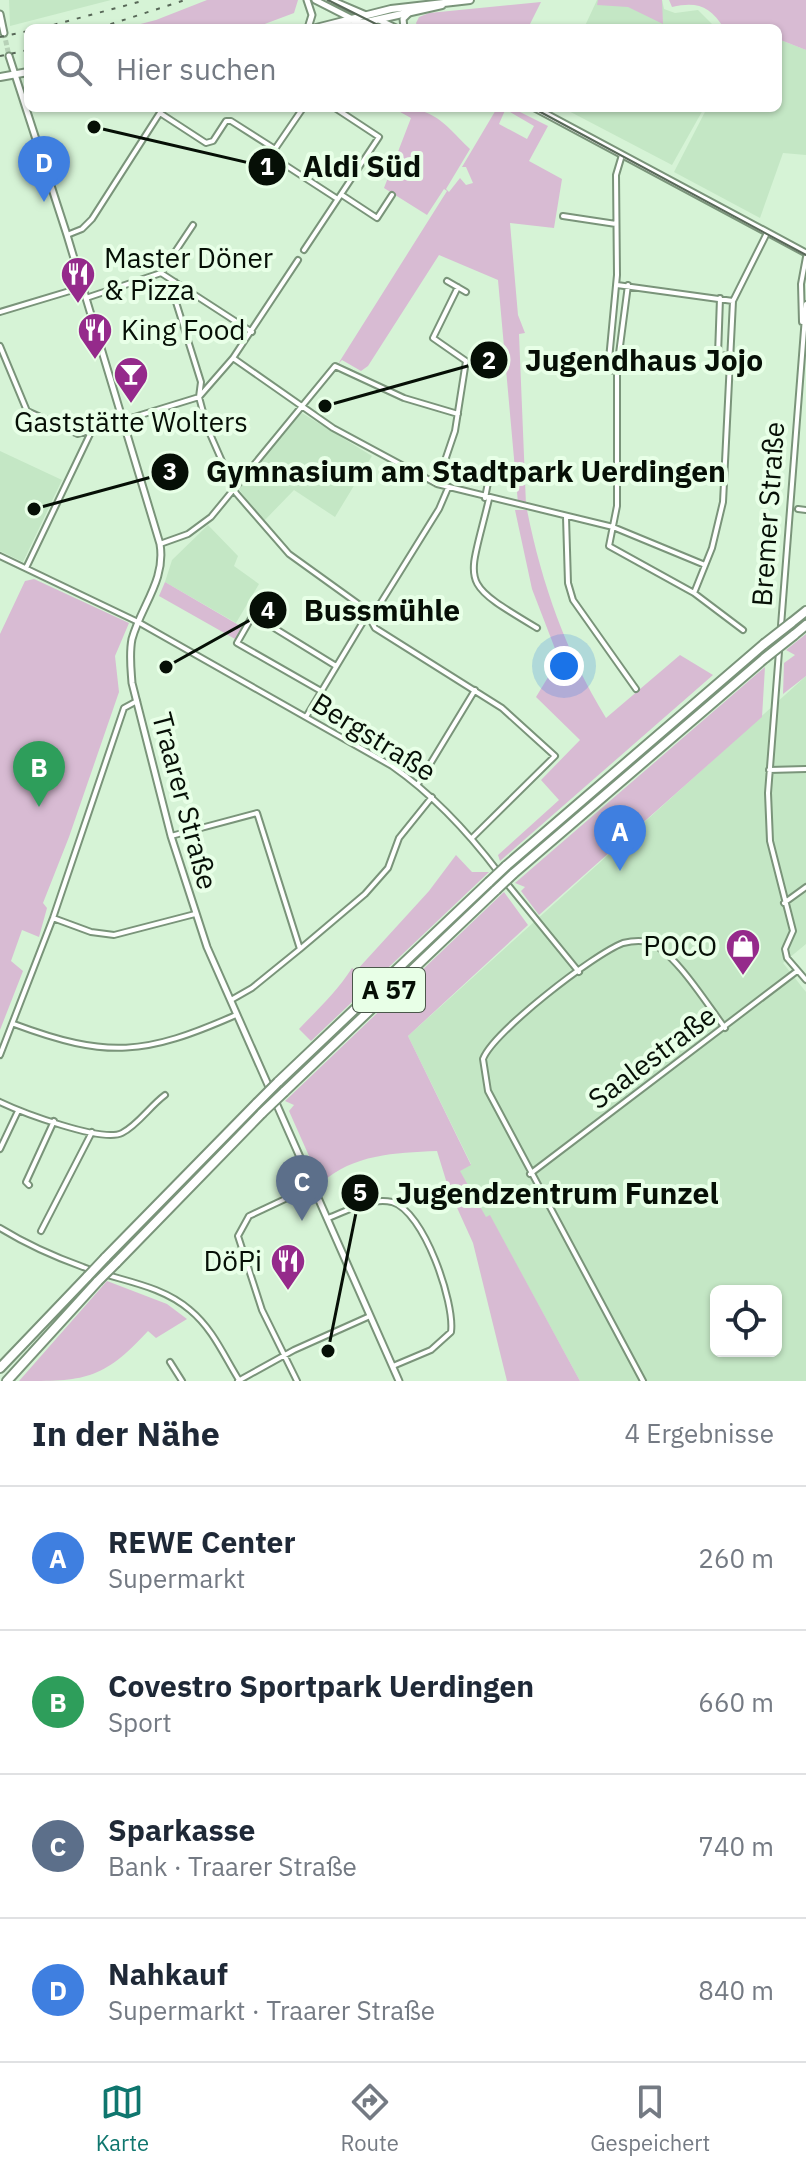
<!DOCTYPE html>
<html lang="de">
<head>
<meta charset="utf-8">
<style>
	:root { --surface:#fff; --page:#f2f2f3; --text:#1f2937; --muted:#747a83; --line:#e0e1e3; --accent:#0f766e }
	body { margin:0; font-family:"IBM Plex Sans",sans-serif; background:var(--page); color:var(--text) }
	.controls { position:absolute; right:24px; bottom:24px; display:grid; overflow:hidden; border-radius:12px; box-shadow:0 2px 6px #0004 }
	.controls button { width:72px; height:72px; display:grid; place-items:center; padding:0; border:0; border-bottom:2px solid var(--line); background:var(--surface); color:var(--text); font:40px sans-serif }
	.you { position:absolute; left:564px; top:666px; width:28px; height:28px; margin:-20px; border:6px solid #fff; border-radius:50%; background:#1a73e8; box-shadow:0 0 0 12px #1a73e833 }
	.badge { display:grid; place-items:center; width:52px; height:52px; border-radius:50%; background:var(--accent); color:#fff; font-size:26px; font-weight:700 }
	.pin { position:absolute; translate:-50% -66px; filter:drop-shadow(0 2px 4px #0008) }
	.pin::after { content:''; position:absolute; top:42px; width:28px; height:24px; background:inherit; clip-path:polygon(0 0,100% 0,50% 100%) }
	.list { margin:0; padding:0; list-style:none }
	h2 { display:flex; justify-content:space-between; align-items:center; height:104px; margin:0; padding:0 32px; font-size:34px }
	h2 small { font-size:26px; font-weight:400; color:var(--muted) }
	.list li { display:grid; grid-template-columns:52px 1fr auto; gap:24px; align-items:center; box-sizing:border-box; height:144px; padding:0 32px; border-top:2px solid var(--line) }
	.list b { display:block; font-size:30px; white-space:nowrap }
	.list p { margin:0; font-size:26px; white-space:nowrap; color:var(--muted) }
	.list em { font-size:26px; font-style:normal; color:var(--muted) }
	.icon { flex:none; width:44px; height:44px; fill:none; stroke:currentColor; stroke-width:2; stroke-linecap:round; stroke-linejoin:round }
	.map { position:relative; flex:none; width:806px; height:1381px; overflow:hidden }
	.search { position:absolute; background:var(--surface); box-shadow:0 2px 6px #0004; left:24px; right:24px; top:24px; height:88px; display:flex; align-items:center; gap:20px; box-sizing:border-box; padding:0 28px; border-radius:12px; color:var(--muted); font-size:30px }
	.sheet { height:680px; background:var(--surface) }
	nav { display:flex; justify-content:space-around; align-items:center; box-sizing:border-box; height:112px; border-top:2px solid var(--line); background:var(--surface); font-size:22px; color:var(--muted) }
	nav a { display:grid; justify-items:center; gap:4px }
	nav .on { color:var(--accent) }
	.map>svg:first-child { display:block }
	.built { fill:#c4e7c5; fill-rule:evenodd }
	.green { fill:#d8bbd3 }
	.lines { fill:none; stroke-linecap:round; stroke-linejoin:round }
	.tertiary-tunnel { stroke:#b7d1b7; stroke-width:5; stroke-dasharray:5 2.5; stroke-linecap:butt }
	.minor-casing { stroke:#7a947a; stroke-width:8 }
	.tertiary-casing { stroke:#7a947a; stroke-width:9 }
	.secondary-casing { stroke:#7a947a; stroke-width:10 }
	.motorway-casing { stroke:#7a947a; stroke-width:12 }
	.minor { stroke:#fff; stroke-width:4 }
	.tertiary { stroke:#fff; stroke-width:5 }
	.secondary { stroke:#fff; stroke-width:6 }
	.motorway { stroke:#fff; stroke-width:8 }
	.tram { stroke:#586858; stroke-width:2 }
	.rail { stroke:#586858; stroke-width:2; stroke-dasharray:4 8; stroke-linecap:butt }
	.motorway-bridge-casing { stroke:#7a947a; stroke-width:12; stroke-linecap:butt }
	.motorway-bridge { stroke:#fff; stroke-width:8 }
	.labels { text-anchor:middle; stroke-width:8; stroke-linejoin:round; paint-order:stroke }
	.shield { fill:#e8ffe7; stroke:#4a574a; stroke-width:2 }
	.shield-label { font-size:26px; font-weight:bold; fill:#060f06 }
	.poi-label { font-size:28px; fill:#060f06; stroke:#e8ffe7; text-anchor:start }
	.street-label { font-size:28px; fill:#060f06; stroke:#e8ffe7 }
	.leader { fill:none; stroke:#060f06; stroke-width:3 }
	.callout-dot { fill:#060f06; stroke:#e8ffe7; stroke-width:3 }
	.mark-label { font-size:24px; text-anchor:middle; font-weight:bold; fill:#fff }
	.callout-label { font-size:30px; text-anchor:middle; font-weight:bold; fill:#060f06; stroke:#e8ffe7; stroke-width:8; stroke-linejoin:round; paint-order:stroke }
</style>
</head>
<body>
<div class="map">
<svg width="806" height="1381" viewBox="0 0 806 1381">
	<rect width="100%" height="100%" fill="#d6f3d6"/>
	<!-- built -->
	<path class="built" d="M9,0h102l-101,26z
		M597,0h65l2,9 11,4 23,-3 18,18h-132z
		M778,39l28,11v105l-23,-2 -23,65 -86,-46 33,-64h71z
		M563,108h141l-32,57z
		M302,413l70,43 -37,61 -41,-27 -32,33 -23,-34 52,-68z
		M0,451l62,29 -39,82 -23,-11z
		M208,525l30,31 -4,10 25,18 -23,39 -71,-41 7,-22z
		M806,676v268l-23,19 23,29v389h-226l-90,-165 -4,2 -27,-48 12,-6 -63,-128zM716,1291h60v60h-60z"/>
	<!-- green -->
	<path class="green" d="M207,0h91l-4,13 -40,15h-129l31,-8z
		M598,0h64l1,24 -35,-17 -31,-2z
		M669,0h137v50l-28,-11v-11h-54c-14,-22 -27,-27 -52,-21z
		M541,2l-13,26h-110l-2,-5 3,-6 10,-4z
		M393,108c43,0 48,13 77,41l-24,40 3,3 11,-14 6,7 7,-2 -7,-16h-4l35,-59h9l-7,16 28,15 7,-13 -24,-14 2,-4 36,18 -19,35 33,18 -8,49 -44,-5 8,92 7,18 -6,1 7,171 -8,-2 -20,-223 -59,-25 -71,111 -7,5 -19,-11 -4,4 109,-173 -3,-2 -17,26 -43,-27 27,-70z
		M515,510h12c15,75 39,142 79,208l74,-63 33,20 -213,186 -2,-6 61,-55 -18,-20 39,-40 -44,-43 23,-38 -27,-70z
		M34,579l95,44 -14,33 4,36 -50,145 -26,66 4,5 -8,29 -17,-7 -11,31 12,10 -23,59v-396l25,-53z
		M165,582l77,45 -7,12 -76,-43z
		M806,634v42l-23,18 1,-31 11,-8 -9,-5z
		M765,667l-3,50 -223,198 -18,-24 4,-4 -10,-4z
		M456,855l16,17h17l-178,169 -12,-12c17,-18 37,-36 53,-61l4,3 73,-80z
		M504,892l24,33 -120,111 63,129 -11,6 26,46 4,-2 90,166h-73l-34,-138 -24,-53 -12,-39c-43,2 -83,3 -116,32l-32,-72 5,-6 -9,-4z
		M107,1281l60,23 20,15 -31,19 -8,-7c-46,50 -64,50 -129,50z"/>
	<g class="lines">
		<!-- tertiary-tunnel -->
		<path class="tertiary-tunnel" d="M4,33l5,23"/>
		<!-- minor casing -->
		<g class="minor-casing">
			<path id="minor" d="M160,113l46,30 7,-2 13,-20h5l44,28 4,12 57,37
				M275,149l28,-41
				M622,155l-6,20 1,100 -9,95 9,1v135l-8,40 85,47 49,37
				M342,195l35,23 15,-23
				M563,216l53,8
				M67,235l15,-6 10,-10 71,-111
				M304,250l75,-113 -44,-29
				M161,273l32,-48
				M447,281l19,11
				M175,282v17l26,83 -2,15 8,30 29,66 53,61 75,54 11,20 127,80 53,48 -83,82
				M617,285l116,16
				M86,298l75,-25 91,59
				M720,298l-2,57 12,1
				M806,304l-38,489 2,48 23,90 -8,18 2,9 19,22
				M0,312l83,-25
				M802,322l-1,-38 5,-27
				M0,346l27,65 51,23 14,-4 107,-33 34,-39 65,-98
				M233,358l100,70 104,56 176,43 92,38
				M617,369l11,-84
				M437,484l18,-53 11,-70 -33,-23 25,-51
				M485,498l5,-26
				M489,499c-21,88 -32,81 48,129
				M798,509l8,1
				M566,517l2,66 5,17 63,89
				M160,544l28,-10 23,-17 124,-151 69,32 54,16
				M0,556l138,66 254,144c43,30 76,66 107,107
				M26,568l66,-138
				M694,593l18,-45 11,-46 10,-201 34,-68
				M321,691l-84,-48 16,-28 83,51
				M306,717l57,-95 12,-10 64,-103 9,-21
				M769,770l37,-1
				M418,784l57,-94
				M171,836l86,-23 43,136 -48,39 -21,12
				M504,880l75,92
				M784,903l22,-16
				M53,918l38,14 23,3 81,-21
				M300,949l65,-55 23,-26 11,-30 33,-41
				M14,1024c94,35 131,31 222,-9
				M0,1055l53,-137 71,-210 13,-7
				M0,1102c21,10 102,41 122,31 16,-8 28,-27 43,-38
				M0,1149l18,-38
				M530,1174l267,-203
				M29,1185l-3,-3 28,-61
				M328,1218c19,-7 43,-21 64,-16 32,9 63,101 59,130l-20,18 -38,16
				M0,1228c26,16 55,29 83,39 36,14 77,17 107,43 23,19 34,46 49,70
				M41,1231l51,-99
				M170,1362l12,19
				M238,1381l56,-31 76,-34
				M297,1381l-35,-71 -24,-74 11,-20 64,-30
				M643,1381l-155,-290 -5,-32c10,-27 111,-105 140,-116 8,-2 17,-3 25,-1 26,8 60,64 77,86"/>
		</g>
		<!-- tertiary casing -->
		<g class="tertiary-casing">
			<path id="tertiary" d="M307,0l5,15 -4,13
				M315,0l55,28
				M331,0l35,15
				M0,14l4,19
				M379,20l17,8
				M404,28l-1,-9 6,-6
				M9,56l58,179 93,309c6,36 -19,62 -28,95 -3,15 -1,30 0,44l39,153 36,111 192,434
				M535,108l271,145"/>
		</g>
		<!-- secondary casing -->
		<g class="secondary-casing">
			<path id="secondary" d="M316,28l75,-19 79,-9
				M340,28l102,-23
				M0,77l28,-5"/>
		</g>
		<!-- motorway casing -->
		<g class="motorway-casing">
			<path id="motorway" d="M791,623l15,-12
				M794,635l12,-10
				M506,866l258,-222
				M513,874l252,-216
				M278,1082l211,-200
				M284,1092l212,-202
				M105,1258l152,-155
				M116,1263l146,-150
				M0,1368l88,-92
				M7,1381l91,-100"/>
		</g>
		<!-- minor -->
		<use href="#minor" class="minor"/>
		<!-- tertiary -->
		<use href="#tertiary" class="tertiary"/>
		<!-- secondary -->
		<use href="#secondary" class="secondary"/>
		<!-- motorway -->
		<use href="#motorway" class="motorway"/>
		<!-- tram -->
		<path class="tram" d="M328,0l56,28
			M533,108l273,147"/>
		<!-- rail -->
		<path class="rail" d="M42,28l104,-28
			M99,28l86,-28
			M0,37l28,-6
			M0,56l28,-6"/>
		<!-- motorway-bridge casing -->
		<g class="motorway-bridge-casing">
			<path id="motorway-bridge" d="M764,644l27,-21
				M765,658l29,-23
				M489,882l17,-16
				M496,890l17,-16
				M257,1103l21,-21
				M262,1113l22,-21
				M88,1276l17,-18
				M98,1281l18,-18"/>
		</g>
		<!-- motorway-bridge -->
		<use href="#motorway-bridge" class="motorway-bridge"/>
	</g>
	<!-- icons -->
	<defs>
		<g id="restaurant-pin" transform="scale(1.8)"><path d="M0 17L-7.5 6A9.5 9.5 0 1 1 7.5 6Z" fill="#952a8b" stroke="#e8ffe7"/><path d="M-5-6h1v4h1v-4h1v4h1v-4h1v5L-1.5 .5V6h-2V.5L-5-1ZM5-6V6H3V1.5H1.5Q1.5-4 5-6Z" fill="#fff"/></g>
		<g id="bar-pin" transform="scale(1.8)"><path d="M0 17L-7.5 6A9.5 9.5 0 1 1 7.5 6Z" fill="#952a8b" stroke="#e8ffe7"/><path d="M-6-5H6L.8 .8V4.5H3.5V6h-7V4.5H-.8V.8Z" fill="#fff"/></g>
		<g id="shop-pin" transform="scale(1.8)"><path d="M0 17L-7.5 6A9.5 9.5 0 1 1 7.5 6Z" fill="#952a8b" stroke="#e8ffe7"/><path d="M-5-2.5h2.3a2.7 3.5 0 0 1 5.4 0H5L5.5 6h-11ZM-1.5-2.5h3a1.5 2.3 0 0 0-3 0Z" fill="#fff"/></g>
	</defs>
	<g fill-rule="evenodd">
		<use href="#restaurant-pin" x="78" y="274"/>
		<use href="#restaurant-pin" x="95" y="330"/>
		<use href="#bar-pin" x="131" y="374"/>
		<use href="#shop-pin" x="743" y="946"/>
		<use href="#restaurant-pin" x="288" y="1261"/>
	</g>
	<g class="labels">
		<!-- shield labels -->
		<rect class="shield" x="353" y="968" width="72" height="44" rx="6"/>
		<g class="shield-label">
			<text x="389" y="999">A 57</text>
		</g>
		<!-- poi labels -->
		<g class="poi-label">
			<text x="104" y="268">Master Döner<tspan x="104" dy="32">&amp; Pizza</tspan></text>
			<text x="121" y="340">King Food</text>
			<text x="131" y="432" text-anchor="middle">Gaststätte Wolters</text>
			<text x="717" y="956" text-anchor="end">POCO</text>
			<text x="262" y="1271" text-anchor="end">DöPi</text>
		</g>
		<!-- street labels -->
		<g class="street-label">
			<text transform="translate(768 514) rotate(-86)" y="10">Bremer Straße</text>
			<text transform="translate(374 737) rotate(32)" y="10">Bergstraße</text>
			<text transform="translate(185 801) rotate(75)" y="10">Traarer Straße</text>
			<text transform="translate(652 1057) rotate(-37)" y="10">Saalestraße</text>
		</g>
	</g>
	<!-- callouts -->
	<path class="leader" d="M94 127L267 167M325 406L489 360M34 509L170 472M166 667L268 610M328 1351L360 1193"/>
	<g class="callout-dot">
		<circle cx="94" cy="127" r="8"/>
		<circle cx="325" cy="406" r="8"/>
		<circle cx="34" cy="509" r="8"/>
		<circle cx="166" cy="667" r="8"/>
		<circle cx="328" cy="1351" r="8"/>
		<circle cx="267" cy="167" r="20"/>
		<circle cx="489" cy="360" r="20"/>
		<circle cx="170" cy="472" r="20"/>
		<circle cx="268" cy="610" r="20"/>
		<circle cx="360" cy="1193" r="20"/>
	</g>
	<g class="mark-label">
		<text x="267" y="175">1</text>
		<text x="489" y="369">2</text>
		<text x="170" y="480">3</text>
		<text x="268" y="619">4</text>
		<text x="360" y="1201">5</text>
	</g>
	<g class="callout-label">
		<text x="362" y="177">Aldi Süd</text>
		<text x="644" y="371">Jugendhaus Jojo</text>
		<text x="466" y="482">Gymnasium am Stadtpark Uerdingen</text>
		<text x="382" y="621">Bussmühle</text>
		<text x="557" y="1204">Jugendzentrum Funzel</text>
	</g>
</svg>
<div class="controls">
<button><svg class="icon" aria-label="locate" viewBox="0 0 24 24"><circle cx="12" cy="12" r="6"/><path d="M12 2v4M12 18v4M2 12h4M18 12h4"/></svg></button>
</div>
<div class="you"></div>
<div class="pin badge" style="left:620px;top:871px;background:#3f7fe0">A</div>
<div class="pin badge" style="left:39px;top:807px;background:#2e9e5b">B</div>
<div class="pin badge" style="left:302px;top:1221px;background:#5c6f8a">C</div>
<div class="pin badge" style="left:44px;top:202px;background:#3f7fe0">D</div>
<div class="search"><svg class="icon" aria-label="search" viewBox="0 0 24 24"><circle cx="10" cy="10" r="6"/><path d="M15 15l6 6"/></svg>Hier suchen</div>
</div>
<section class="sheet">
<h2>In der Nähe<small>4 Ergebnisse</small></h2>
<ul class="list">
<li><span class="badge" style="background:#3f7fe0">A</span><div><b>REWE Center</b><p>Supermarkt</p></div><em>260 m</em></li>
<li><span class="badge" style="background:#2e9e5b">B</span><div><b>Covestro Sportpark Uerdingen</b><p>Sport</p></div><em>660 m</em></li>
<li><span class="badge" style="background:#5c6f8a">C</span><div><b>Sparkasse</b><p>Bank · Traarer Straße</p></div><em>740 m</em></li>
<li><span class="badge" style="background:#3f7fe0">D</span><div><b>Nahkauf</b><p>Supermarkt · Traarer Straße</p></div><em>840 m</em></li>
</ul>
</section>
<nav>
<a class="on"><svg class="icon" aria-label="map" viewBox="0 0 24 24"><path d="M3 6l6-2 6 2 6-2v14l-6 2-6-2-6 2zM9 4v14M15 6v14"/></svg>Karte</a>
<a><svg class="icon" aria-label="directions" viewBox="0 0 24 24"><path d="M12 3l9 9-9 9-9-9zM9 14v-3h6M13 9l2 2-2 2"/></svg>Route</a>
<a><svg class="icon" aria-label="saved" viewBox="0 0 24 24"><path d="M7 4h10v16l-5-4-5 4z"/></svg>Gespeichert</a>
</nav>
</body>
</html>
